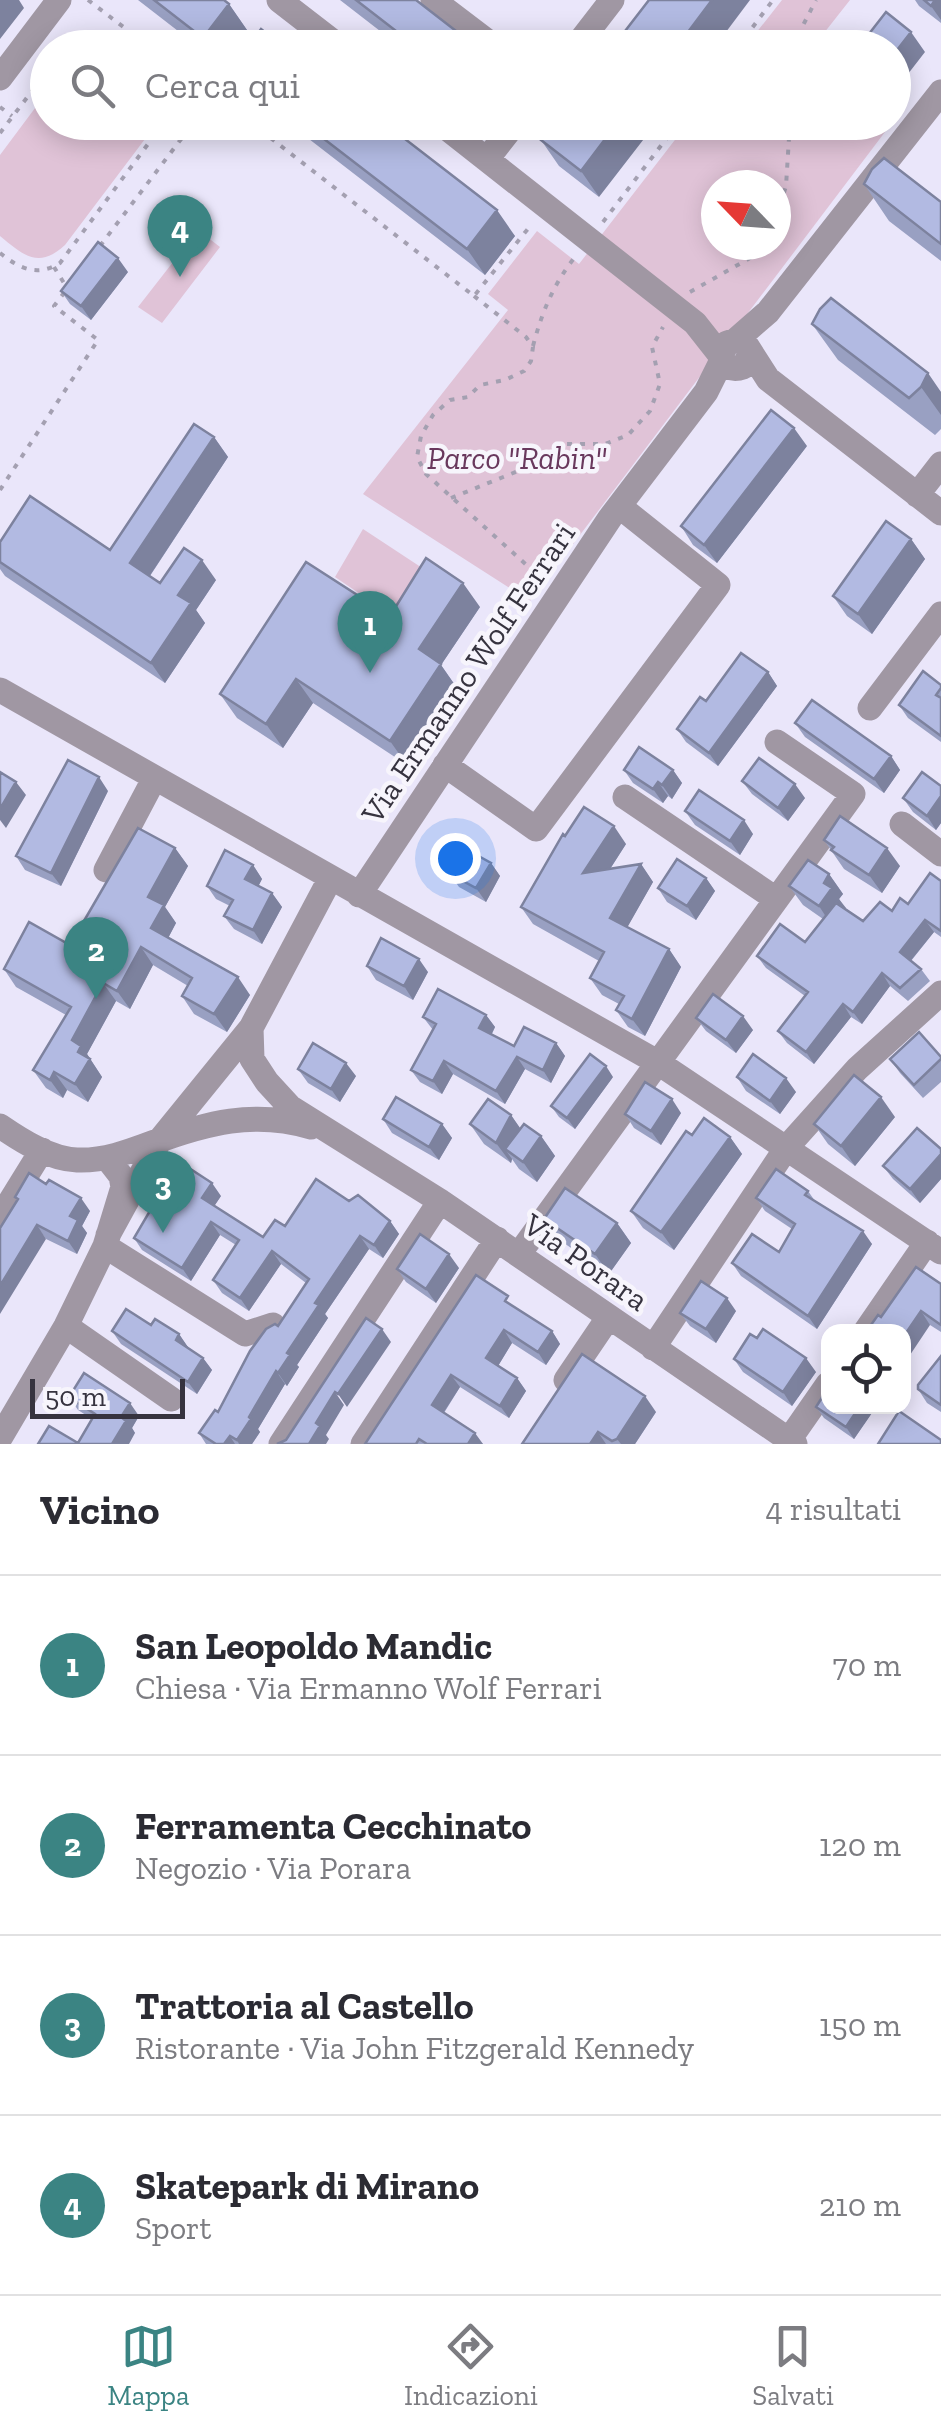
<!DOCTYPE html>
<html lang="it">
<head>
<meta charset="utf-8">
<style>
	:root { --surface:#fff; --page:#f7f7f7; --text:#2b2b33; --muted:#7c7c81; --line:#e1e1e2; --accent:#3b8483 }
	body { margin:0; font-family:"Zilla Slab",serif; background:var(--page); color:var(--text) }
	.controls { position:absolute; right:30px; bottom:30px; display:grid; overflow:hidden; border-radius:20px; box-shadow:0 5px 25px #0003 }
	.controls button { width:90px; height:90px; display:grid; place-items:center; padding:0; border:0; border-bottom:2px solid var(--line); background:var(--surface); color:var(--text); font:50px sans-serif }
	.compass { position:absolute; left:701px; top:170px; width:90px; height:90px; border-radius:50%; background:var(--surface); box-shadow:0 5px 25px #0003; rotate:295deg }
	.scale { position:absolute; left:30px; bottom:25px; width:155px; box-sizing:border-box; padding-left:10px; border:5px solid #36333f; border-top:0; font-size:28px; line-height:35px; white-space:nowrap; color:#36333f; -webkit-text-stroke:8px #f7f5fc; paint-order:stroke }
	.you { position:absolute; left:455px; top:858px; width:35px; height:35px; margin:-25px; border:8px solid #fff; border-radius:50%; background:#1a73e8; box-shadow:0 0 0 15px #1a73e833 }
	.badge { display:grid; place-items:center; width:65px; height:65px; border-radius:50%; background:var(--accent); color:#fff; font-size:32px; font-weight:700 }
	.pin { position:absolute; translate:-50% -82px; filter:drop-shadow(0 2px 5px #0008) }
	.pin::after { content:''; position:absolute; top:52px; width:35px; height:30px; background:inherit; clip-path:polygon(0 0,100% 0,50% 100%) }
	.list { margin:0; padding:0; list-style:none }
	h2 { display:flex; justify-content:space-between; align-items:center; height:130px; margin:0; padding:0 40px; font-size:42px }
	h2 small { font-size:32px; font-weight:400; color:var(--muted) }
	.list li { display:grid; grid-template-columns:65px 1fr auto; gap:30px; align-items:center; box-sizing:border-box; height:180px; padding:0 40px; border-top:2px solid var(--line) }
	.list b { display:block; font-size:38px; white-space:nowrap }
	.list p { margin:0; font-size:32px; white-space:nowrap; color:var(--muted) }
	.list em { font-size:32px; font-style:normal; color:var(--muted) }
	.icon { flex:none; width:55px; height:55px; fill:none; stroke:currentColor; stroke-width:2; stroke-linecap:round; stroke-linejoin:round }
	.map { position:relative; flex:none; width:941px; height:1444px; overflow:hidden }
	.search { position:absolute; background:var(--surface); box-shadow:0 5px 25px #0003; left:30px; right:30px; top:30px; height:110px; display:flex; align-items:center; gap:25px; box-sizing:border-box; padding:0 35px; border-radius:55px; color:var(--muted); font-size:38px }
	.sheet { height:850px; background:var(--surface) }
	nav { display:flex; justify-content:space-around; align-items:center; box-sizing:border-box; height:140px; border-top:2px solid var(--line); background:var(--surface); font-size:28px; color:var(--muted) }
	nav a { display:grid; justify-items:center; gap:5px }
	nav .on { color:var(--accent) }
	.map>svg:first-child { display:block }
	.green { fill:#e0c3d7; fill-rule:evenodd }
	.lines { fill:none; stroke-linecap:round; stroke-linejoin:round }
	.path { stroke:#a4a0b1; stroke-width:4; stroke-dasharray:5 8; stroke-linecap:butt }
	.minor { stroke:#a097a3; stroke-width:25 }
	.wall { fill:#99a0c2 }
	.shaded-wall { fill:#7d829e }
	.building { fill:#b2bae2; stroke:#7d829e; stroke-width:2.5 }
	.labels { text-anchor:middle; stroke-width:9; stroke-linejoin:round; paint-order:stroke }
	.park-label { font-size:32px; font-style:italic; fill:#69385d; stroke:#f7f5fc }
	.street-label { font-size:32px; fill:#36333f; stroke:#f7f5fc }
</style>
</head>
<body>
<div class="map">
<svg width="941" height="1444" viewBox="0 0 941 1444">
	<rect width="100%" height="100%" fill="#eae6fa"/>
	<!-- green -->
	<path class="green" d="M782,0h68l-37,47h-68z
		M47,92l1,30 105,1 -8,16 -80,106c-26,24 -41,11 -65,-9v-81z
		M880,122l8,6 -358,473 -167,-107 145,-184 -20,-16 49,-63 42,33 109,-141zM716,185h60v60h-60z
		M198,230l22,17 -58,76 -24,-16z
		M363,529l82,54 -32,47 -78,-53z"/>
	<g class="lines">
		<!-- path -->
		<path class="path" d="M88,0l63,48
			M737,48l36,-48
			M795,48l1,-9 20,-39
			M0,107l12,9
			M250,122l224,174 57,-71
			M0,133l48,-63
			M776,218l10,-32 4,-64
			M603,222l76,-100
			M100,246l94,-124
			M0,253c20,16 37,24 60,10l91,-123 5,-18
			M54,267l13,21
			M690,292l60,-34 9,-13
			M474,296l52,41 7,10 -2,14 -7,10 -19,9 -25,5 -12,12 -18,3 -17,15 -12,21 -4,21 9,17 116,105
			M533,346c9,-34 20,-61 42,-89
			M0,490l98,-150 -44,-34 10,-13
			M451,498l102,-41 11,-13h41l23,-9 22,-24 10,-27 -8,-37 11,-20"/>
		<!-- minor -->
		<path class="minor" d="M279,0l62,48
			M433,0l63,48
			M575,48l37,-48
			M0,78l59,-78
			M439,122l256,201 26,33
			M487,159l29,-37
			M736,340l32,-28 173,-220
			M750,355l-7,12c-11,4 -19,0 -22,-11l6,-13 9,-3 9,3 23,36 173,134
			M917,495l24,-31
			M0,690l657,372 284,190
			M870,708l71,-94
			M445,765l91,64 182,-244 -99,-79
			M625,797l151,102
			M902,824l39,30
			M106,870l48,-91
			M359,895l251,-377 96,-126 16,-32
			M251,1028l1,31 15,23 23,25 150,94 355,243
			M0,1126c22,15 50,33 77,34 27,1 51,-8 75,-17 54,-20 102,-33 159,-16
			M0,1218l42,-68
			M108,1235l52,-95 91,-112 79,-149
			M105,1246l140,88 28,-9
			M519,1254l334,-460 -76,-52
			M66,1326l105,73
			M865,1332l62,-90
			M653,1348l134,-201 70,-78 84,-76
			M566,1380l42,-62
			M0,1438l66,-112 39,-80 18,-59 -2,-11 -14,-18
			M789,1440l39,-56
			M281,1444l159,-243
			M363,1444l134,-205"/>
	</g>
	<!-- wall -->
	<path class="wall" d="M138,0h86l5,4 18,26 -13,18h-34z
		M340,0h76l62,48h-76z
		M915,0h26v23l-22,-17z
		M287,122h96l132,114 -30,39z
		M555,122l44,75 -40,-31 -18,-26z
		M864,184l77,18v59l-52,-40z
		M128,272l-37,48 -21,-16 -9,-13z
		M812,324l129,68v37l-6,6 -97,-75z
		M214,437l14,20 -78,119 10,7 56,-3 -20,30 9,13 -40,60 -160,-107 -5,-7v-27l110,8z
		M807,446l-90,117 -24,-18 -12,-19z
		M911,539l14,20 -53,75 -25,-18 -14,-20z
		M480,607l-39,58 16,23 -50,77 -94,-62 -30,45 -46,-30 -17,-24 170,-78z
		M768,672l9,14 -59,80 -32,-24 -9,-13 29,-28z
		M941,685v57l-33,-24 -9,-13z
		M795,723l96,33 9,14 -16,23 -79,-56z
		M624,770h49l9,13 -10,16 -4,-3 -5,7 -30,-20z
		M742,781l63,17 -17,23 -36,-27z
		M941,786v37l-5,7 -23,-18 -10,-14z
		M108,791l-47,95 -36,-16 -9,-14z
		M685,811l68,23 -13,21 -45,-30z
		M565,836l61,8 -16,25 31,-5 12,18 -26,45 42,22 12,18 -36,69 -17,-9 -12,-17 3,-6 -17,-9 -12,-17 9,-17 -66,-37 -12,-17z
		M824,840l76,26 -18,27 -38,-24z
		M175,848l13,18 -23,41 11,16 -8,15 82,57 -23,37 -33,-18 -12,-18 6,-10 -35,-21 -23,44 -14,-8 -29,53 15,23 -14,25 -21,-12 -4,8 -17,-10 -13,-18 33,-55 -50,-28 -12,-18 66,-24z
		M491,863l9,13 -14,26 -27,-15 -9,-13z
		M253,865l9,14 -4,7 14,7 10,14 -20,37 -28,-15 -10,-13 6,-10 -14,-7 -9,-13z
		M829,874l14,20 -4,5 6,10 18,12 45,-17 33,-23v56l-7,-5 -23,29 10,8 9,12 -22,20 -18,-15 -28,38 -11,-7 -37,47 -27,-21 -9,-12 27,-35 -39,-28 -9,-12 48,-14 18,-23 -20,-14 -14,-19z
		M706,878l9,13 -19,29 -29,-18 -9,-14z
		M367,966l61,6 -15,28 -37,-20z
		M486,1015l9,12 -3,7 22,12 42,-3 9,13 -14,27 -26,-14 -20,35 -52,-30 -11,20 -22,-12 -9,-12 22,-40 -10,-13z
		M696,1018l57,12 -17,23 -30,-22z
		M941,1057v25l-18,16 -23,-25 -10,-14z
		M298,1069l58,7 -16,26 -32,-19z
		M613,1077l-38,52 -16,-12 -8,-11z
		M737,1077l59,15 -16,22 -34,-23z
		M681,1113l-20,32 -27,-17 -9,-14z
		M511,1115l9,14 21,7 14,20 -18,26 -18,-13 -7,-10 -1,4 -27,-19 -14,-20z
		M895,1117l-40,49 -27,-22 -14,-20z
		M383,1119l59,5 10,14 -13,22 -47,-27z
		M692,1135l38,2 12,17 -68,96 -31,-22 -12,-17z
		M941,1149v30l-21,24 -27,-24 -10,-13z
		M808,1191l7,10 57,43 -55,85 -76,-53 -9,-13 47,-11 13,-23 -27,-18 -9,-13z
		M221,1196l-7,10 49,31 22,-11 64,-25 41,20 9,13 -16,24 -14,-9 -44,65 3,4 -31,47 2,2 -12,19 -2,-2 -27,45 2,3 -8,12h-46l-7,-11 19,-21 60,-86 28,-43 -25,-19 -32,47 -27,-18 -9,-13 23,-35 -16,-10 -29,46 -49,-31 -8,-12 25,-24z
		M15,1197l75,14 -8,15 5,7 -10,21 -31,-15z
		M544,1219l73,4 14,20 -22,31 -51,-35z
		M459,1268l-23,35 -30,-21 -9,-13z
		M941,1284v48l-11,-7 -49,-8z
		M516,1308l36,23 8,13 -14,21 -34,-22 -14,23 19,12 9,13 -17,27 -49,-31 -16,26 39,31h-118z
		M736,1311l-20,32 -26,-17 -10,-13z
		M151,1325l28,9 9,14 15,10 9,12 -15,24 -76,-50 -9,-13z
		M941,1356v56l-14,-9 -9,-14z
		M734,1359l82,13 -24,34 -49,-34z
		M69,1397l70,19 -7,12 3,5 -57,10 14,-24 -14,-9z
		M816,1407l58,3 -20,29 -30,-21z
		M656,1412l-21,32h-113z"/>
	<!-- shaded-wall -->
	<path class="shaded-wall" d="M0,0h19l5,8 -24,31z
		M712,0h38l-36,48h-38z
		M935,0h6v20l-10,-14z
		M229,4l18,26 -13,18h-24l-7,-10z
		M911,32l14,20 -31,40v-38z
		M618,122h39l-58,75 -18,-26z
		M497,210l18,26 -30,39 -18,-26z
		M118,258l10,14 -37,48 -10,-14z
		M928,373l13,19v23l-20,-28z
		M794,428l13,18 -90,117 -13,-18z
		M214,437l14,20 -83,126 -15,-20z
		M911,539l14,20 -53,75 -14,-20z
		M202,560l14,20 -20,30 9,13 -40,60 -14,-20 27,-68z
		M463,583l17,24 -39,58 16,23 -50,77 -17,-24 29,-92z
		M768,672l9,14 -59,80 -9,-13z
		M296,679l17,24 -30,45 -17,-24z
		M891,756l9,14 -16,23 -10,-14z
		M673,770l9,13 -10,16 -10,-14z
		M99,777l9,14 -47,95 -10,-13z
		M16,782l10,13 -20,33 -6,-8v-11z
		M658,782l10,14 -5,7 -10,-14z
		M795,784l10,14 -17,23 -10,-13z
		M941,796v27l-5,7 -9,-14z
		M744,820l9,14 -13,21 -10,-14z
		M614,826l12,18 -30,47 -13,-18z
		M175,848l13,18 -23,41 11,16 -12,23 -13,-18 -3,-31z
		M887,848l13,18 -18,27 -13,-18z
		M491,863l9,13 -14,26 -10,-14z
		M641,864l12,18 -30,53 -13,-17z
		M253,865l9,14 -7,14 -10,-14z
		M829,874l14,20 -4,5 7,9 -14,18 -13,-20 5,-23z
		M706,878l9,13 -19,29 -9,-14z
		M272,893l10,14 -20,37 -9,-14z
		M925,920l9,12 -26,32 -8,-12z
		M141,947l12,18 -23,44 -13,-18z
		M669,949l12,18 -36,69 -13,-17z
		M419,959l9,13 -15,28 -9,-14z
		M882,973l8,13 -28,38 -9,-12z
		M238,977l12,18 -23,37 -13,-18z
		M103,983l13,18 -29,53 15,23 -14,25 -13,-18 3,-32 -6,-12z
		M843,1004l8,13 -37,47 -8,-12z
		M486,1015l9,12 -7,14 -9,-13z
		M743,1016l10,14 -17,23 -10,-13z
		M556,1043l9,13 -14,27 -8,-13z
		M517,1057l8,12 -20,35 -9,-13z
		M444,1061l9,13 -11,20 -9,-13z
		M346,1063l10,13 -16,26 -9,-13z
		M606,1066l7,11 -38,52 -8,-11z
		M54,1072l13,18 -4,8 -13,-18z
		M786,1078l10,14 -16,22 -10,-13z
		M881,1097l14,20 -40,49 -14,-20z
		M672,1099l9,14 -20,32 -10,-14z
		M511,1115l14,20 -20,14 7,10 -1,4 -15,-20z
		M442,1124l10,14 -13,22 -10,-13z
		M541,1136l14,20 -18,26 -14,-20z
		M730,1137l12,17 -68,96 -13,-18z
		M941,1154v25l-21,24 -10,-14z
		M212,1183l9,13 -10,15 -9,-13z
		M81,1198l9,13 -8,15 5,7 -10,21 -9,-13 2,-25z
		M390,1221l9,13 -16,24 -9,-13z
		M211,1222l9,13 -29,46 -9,-13z
		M617,1223l14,20 -22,31 -14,-20z
		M37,1225l9,14 -46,75v-28z
		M863,1231l9,13 -55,85 -9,-13z
		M360,1236l9,13 -44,65 3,4 -31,47 2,2 -12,19 -9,-13 9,-20 28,-50z
		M272,1251l9,13 -32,47 -9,-13z
		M449,1254l10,14 -23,35 -10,-14z
		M727,1298l9,13 -20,32 -10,-14z
		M921,1311l9,14 -26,39v-28z
		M382,1329l9,13 -44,65 -9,-13z
		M504,1330l8,13 -17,28 -9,-13z
		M552,1331l8,13 -14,21 -8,-13z
		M179,1334l9,13 -3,6 -9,-13z
		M203,1358l9,12 -15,24 -9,-12z
		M806,1358l10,14 -24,34 -9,-14z
		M276,1371l9,13 -27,45 2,3 -8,12h-13l-2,-4z
		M451,1375l9,12 -20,31 -8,-13z
		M517,1378l9,13 -17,27 -9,-12z
		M335,1392l9,13 -18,30 3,4 -3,5h-17l7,-21z
		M645,1396l11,16 -21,32h-14l-4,-5z
		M130,1403l9,13 -7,12 3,5 -6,11h-17l9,-27z
		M860,1406h12l2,4 -20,29 -8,-12z
		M598,1432l8,12h-16z
		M475,1433l8,11h-15z
		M230,1436l5,8h-11z"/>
	<!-- building -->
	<path class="building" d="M154,0h70l5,4 -26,34z
		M356,0h60l62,48h-60z
		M649,0h63l-36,48h-64z
		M924,0h11l-4,6z
		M886,12l25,20 -17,22v-6h-36z
		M261,29l24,19h-38z
		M302,122h81l114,88 -30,39z
		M555,122h63l-37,49 -40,-31z
		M884,158l57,44v42l-77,-60 8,-15z
		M98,242l20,16 -37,48 -20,-15z
		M831,298l97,75 -7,14 -12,11 -97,-74 8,-15z
		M771,410l23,18 -90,117 -23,-19z
		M194,424l20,13 -84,126 30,20 24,-35 18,12 -24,35 13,8 -40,60 -151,-101v-20l30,-46 80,54z
		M886,521l25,18 -53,75 -25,-18z
		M426,558l37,25 -44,66 22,15 -51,77 -94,-62 -30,45 -46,-30 86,-132 84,54z
		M741,653l27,19 -59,81 -32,-24 23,-32 6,4z
		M923,671l18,14v3l-5,7 5,3v38l-42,-31z
		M812,700l79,56 -17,23 -79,-56z
		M639,747l34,23 -11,15 -4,-3 -5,7 -29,-19z
		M759,758l36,26 -17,24 -36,-27z
		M68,760l31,17 -48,96 -35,-17z
		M0,772l16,10 -16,27z
		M922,772l19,14v10l-14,20 -24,-18z
		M699,790l45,30 -14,21 -45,-30z
		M584,807l30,19 -31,47 58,-9 -31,54 59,31 -37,70 -16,-9 8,-14 -34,-18 14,-26 -83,-45 42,-73 2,2z
		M840,816l47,32 -18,27 -38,-25 3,-3 -10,-7z
		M138,828l37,20 -27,49 16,8 -13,23 87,49 -24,37 -32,-18 10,-18 -51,-31 -24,44 -14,-8 -31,57 9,6 -3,6 12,7 -15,25 -21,-12 -4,8 -17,-10 38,-63 -67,-38 25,-47 41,23z
		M464,848l27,15 -15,25 -26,-14z
		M225,850l28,15 -8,14 27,14 -19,37 -29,-14 9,-16 -26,-14z
		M677,859l29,19 -19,28 -29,-18z
		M808,860l21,14 -5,9 8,5 -13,18 -30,-20z
		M930,873l11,8v50l-16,-11 -25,32 21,17 -21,19 -18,-15 -29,39 -10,-8 -37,48 -28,-21 30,-39 -51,-36 23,-32 25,18 31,-39 27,18 17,-19 12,9 8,-13 8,6z
		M381,938l38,21 -15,27 -37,-20z
		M438,989l48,26 -7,13 35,18 10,-19 32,16 -13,27 -26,-13 -21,34 -52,-30 -11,20 -22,-11 25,-46 -13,-7z
		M713,994l30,22 -17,24 -30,-22z
		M919,1032l22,25v2l-27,26 -24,-26z
		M313,1043l33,20 -15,26 -33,-20z
		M590,1054l16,12 -39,52 -16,-12z
		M753,1054l33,24 -16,23 -33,-24z
		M854,1075l27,22 -40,49 -27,-22z
		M645,1082l27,17 -21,32 -26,-17z
		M396,1097l46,27 -13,23 -46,-28z
		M488,1099l23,16 -15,28 -26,-19z
		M704,1118l26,19 -69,95 -30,-21 55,-80 6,4z
		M524,1124l17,12 -18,26 -18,-13z
		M917,1128l24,21v5l-31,35 -27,-23z
		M189,1168l23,15 -10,15 61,39 12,-17 10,6 31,-47 33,22 9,-6 32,26 -16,24 -14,-9 -45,67 4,2 -32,48 3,2 -12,18 -2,-2 -27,46 2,2 -14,21 -7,-4 -6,8h-8l-17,-11 16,-23 3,2 32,-61 16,-22 9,-5 3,2 31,-47 -37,-28 -32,47 -27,-18 26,-40 -28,-18 -29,46 -48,-30 17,-29 8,5z
		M776,1169l32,22 -3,4 58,36 -55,85 -76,-53 20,-29 27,18 16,-28 -39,-26z
		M29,1173l17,11 3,-4 32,18 -11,18 8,4 -10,21 -31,-16 -37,61v-58l18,-29 -3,-2z
		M565,1188l52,35 -22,31 -51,-35z
		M420,1234l29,20 -23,35 -29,-20z
		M916,1267l25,17v41l-20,-14 -17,25v-4h-38l12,-17 3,2z
		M476,1275l32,21 -3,5 47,30 -14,21 -34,-22 -18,28 31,20 -17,28 -49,-31 -19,30 43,28 -7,11h-41l-8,-5 -3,5h-51z
		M701,1281l26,17 -21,31 -26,-16z
		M126,1309l25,16 4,-6 24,15 -3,6 27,18 -15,24 -76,-51z
		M366,1318l16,11 -44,65 -3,-2 -19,31 4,3 -11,18h-32l9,-4z
		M763,1329l43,29 -23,34 -49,-33 16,-25 7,4z
		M582,1354l63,42 -28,43 -5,2 -14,-9 -8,12h-68z
		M941,1356v49l-23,-16v-4z
		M84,1373l46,30 -9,14 5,4 -14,23h-74l11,-18 29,17 17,-29 -26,-17z
		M828,1388v18h32l-14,21 -30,-20z
		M899,1411l42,29v4h-63z"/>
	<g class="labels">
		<!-- park labels -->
		<g class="park-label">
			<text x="517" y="469">Parco "Rabin"</text>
		</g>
		<!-- street labels -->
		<g class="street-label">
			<text transform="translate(468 673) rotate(-56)" y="11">Via Ermanno Wolf Ferrari</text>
			<text transform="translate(586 1262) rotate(35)" y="11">Via Porara</text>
		</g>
	</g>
</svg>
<div class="controls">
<button><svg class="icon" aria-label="locate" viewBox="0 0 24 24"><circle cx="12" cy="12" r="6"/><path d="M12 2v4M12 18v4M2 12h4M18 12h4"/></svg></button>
</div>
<svg class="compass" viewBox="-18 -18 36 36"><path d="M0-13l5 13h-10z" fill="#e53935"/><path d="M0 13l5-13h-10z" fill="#7c7c81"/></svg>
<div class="scale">50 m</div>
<div class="you"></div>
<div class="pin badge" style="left:370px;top:673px">1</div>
<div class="pin badge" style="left:96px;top:999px">2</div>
<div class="pin badge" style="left:163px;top:1233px">3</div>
<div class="pin badge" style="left:180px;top:277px">4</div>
<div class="search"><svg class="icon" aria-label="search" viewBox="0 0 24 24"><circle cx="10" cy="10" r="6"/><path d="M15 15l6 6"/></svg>Cerca qui</div>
</div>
<section class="sheet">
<h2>Vicino<small>4 risultati</small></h2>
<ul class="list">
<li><span class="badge">1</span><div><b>San Leopoldo Mandic</b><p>Chiesa · Via Ermanno Wolf Ferrari</p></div><em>70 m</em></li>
<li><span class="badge">2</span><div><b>Ferramenta Cecchinato</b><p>Negozio · Via Porara</p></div><em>120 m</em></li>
<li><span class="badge">3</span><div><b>Trattoria al Castello</b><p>Ristorante · Via John Fitzgerald Kennedy</p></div><em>150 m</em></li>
<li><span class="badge">4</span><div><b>Skatepark di Mirano</b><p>Sport</p></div><em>210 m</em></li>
</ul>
</section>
<nav>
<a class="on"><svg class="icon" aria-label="map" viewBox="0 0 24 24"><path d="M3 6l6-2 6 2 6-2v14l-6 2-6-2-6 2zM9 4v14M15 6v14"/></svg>Mappa</a>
<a><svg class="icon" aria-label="directions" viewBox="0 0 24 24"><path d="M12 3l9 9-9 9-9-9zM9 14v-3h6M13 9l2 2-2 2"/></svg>Indicazioni</a>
<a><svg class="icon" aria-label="saved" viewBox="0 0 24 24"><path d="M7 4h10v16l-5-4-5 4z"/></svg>Salvati</a>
</nav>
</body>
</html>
